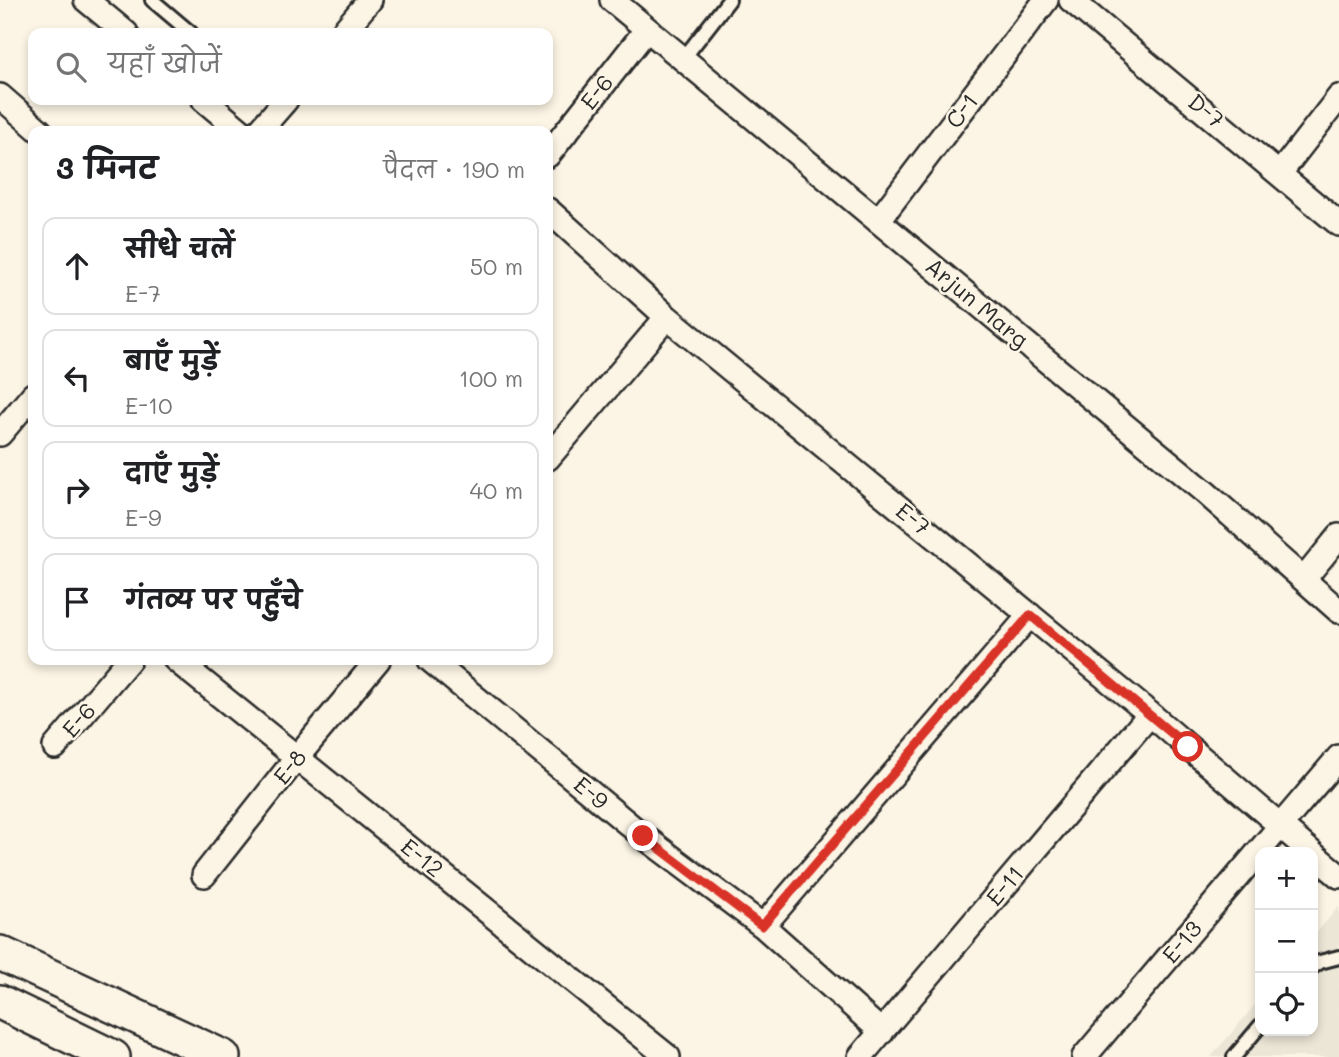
<!DOCTYPE html>
<html lang="hi">
<head>
<meta charset="utf-8">
<style>
	:root { --surface:#fff; --page:#f2f2f2; --text:#202124; --muted:#757577; --line:#e0e0e0 }
	body { margin:0; font-family:Mali,"Playpen Sans Deva",sans-serif; background:var(--page); color:var(--text) }
	.controls { position:absolute; right:21px; bottom:21px; display:grid; overflow:hidden; border-radius:14px; box-shadow:0 4px 10px #0003 }
	.controls button { width:63px; height:63px; display:grid; place-items:center; padding:0; border:0; border-bottom:2px solid var(--line); background:var(--surface); color:var(--text); font:35px sans-serif }
	.stop { position:absolute; width:21px; height:21px; margin:-16px; border:5px solid #d93025; border-radius:50%; background:#fff }
	.stop.end { background:#d93025; border-color:#fff; box-shadow:0 2px 7px #0008 }
	.list { margin:0; padding:0; list-style:none }
	h2 { display:flex; justify-content:space-between; align-items:center; height:91px; margin:0; padding:0 28px; font-size:30px }
	h2 small { font-size:23px; font-weight:400; color:var(--muted) }
	.list li { display:grid; grid-template-columns:46px 1fr auto; gap:21px; align-items:center; box-sizing:border-box; height:98px; margin:0 14px 14px; padding:0 14px; border:2px solid var(--line); border-radius:14px }
	.list b { display:block; font-size:26px; white-space:nowrap }
	.list p { margin:0; font-size:23px; white-space:nowrap; color:var(--muted) }
	.list em { font-size:23px; font-style:normal; color:var(--muted) }
	.icon { flex:none; width:38px; height:38px; fill:none; stroke:currentColor; stroke-width:2; stroke-linecap:round; stroke-linejoin:round }
	.map { position:relative; flex:none; width:1339px; height:1057px; overflow:hidden }
	.search { position:absolute; background:var(--surface); box-shadow:0 4px 10px #0003; left:28px; top:28px; width:525px; height:77px; display:flex; align-items:center; gap:18px; box-sizing:border-box; padding:0 24px; border-radius:14px; color:var(--muted); font-size:26px }
	.panel { position:absolute; background:var(--surface); box-shadow:0 4px 10px #0003; left:28px; top:126px; width:525px; height:539px; border-radius:14px }
	.map>svg:first-child { display:block }
	.built { fill:#ece6d7 }
	.lines { fill:none; stroke-linecap:round; stroke-linejoin:round }
	.service-casing { stroke:#2b2b2b; stroke-width:18 }
	.minor-casing { stroke:#2b2b2b; stroke-width:28 }
	.secondary-casing { stroke:#2b2b2b; stroke-width:38 }
	.service { stroke:#fcf5e5; stroke-width:12 }
	.minor { stroke:#fcf5e5; stroke-width:23 }
	.secondary { stroke:#fcf5e5; stroke-width:33 }
	.route { stroke:#d93025; stroke-width:9 }
	.labels { text-anchor:middle; stroke-width:5; stroke-linejoin:round; paint-order:stroke }
	.street-label { font-size:23px; fill:#2b2b2b; stroke:#fcf5e5 }
</style>
</head>
<body>
<div class="map">
<svg width="1339" height="1057" viewBox="0 0 1339 1057">
	<rect width="100%" height="100%" fill="#fcf5e5"/>
	<filter id="ink" filterUnits="userSpaceOnUse"><feTurbulence type="fractalNoise" baseFrequency=".0143" numOctaves="2"/><feDisplacementMap in="SourceGraphic" scale="14" xChannelSelector="R" yChannelSelector="G"/><feConvolveMatrix kernelMatrix="1 2 1 2 8 2 1 2 1" color-interpolation-filters="sRGB"/></filter>
	<g filter="url(#ink)">
		<!-- built -->
		<path class="built" d="M1339,906v151h-128l49,-58v32h53v-94z"/>
		<g class="lines">
			<!-- service casing -->
			<g class="service-casing">
				<path id="service" d="M152,0l39,33
					M683,59l46,-59
					M1313,967l7,-5 19,-5
					M1234,1057l26,-31"/>
			</g>
			<!-- minor casing -->
			<g class="minor-casing">
				<path id="minor" d="M86,0l40,33
					M612,0l594,493 133,118
					M1071,0l268,224
					M342,33l28,-33
					M0,96l40,35
					M204,100l37,31
					M259,131l27,-31
					M548,155l99,-126
					M1280,173l59,-76
					M548,210l119,107 483,397 161,138
					M878,221l168,-221
					M0,434l33,-39
					M548,458l119,-141
					M1304,579l35,-43
					M176,660l492,397
					M430,660l213,176 120,90 119,106
					M55,747l74,-87
					M1313,854l26,22
					M204,875l94,-119 80,-96
					M763,926l267,-311
					M860,1057l290,-343
					M1084,1057l255,-300"/>
			</g>
			<!-- secondary casing -->
			<g class="secondary-casing">
				<path id="secondary" d="M0,953l223,104
					M0,1002l113,55"/>
			</g>
			<!-- service -->
			<use href="#service" class="service"/>
			<!-- minor -->
			<use href="#minor" class="minor"/>
			<!-- secondary -->
			<use href="#secondary" class="secondary"/>
		</g>
	</g>
	<g class="lines" filter="url(#ink)">
		<!-- route -->
		<path class="route" d="M643,836l119,90 268,-311 158,132"/>
	</g>
	<g class="labels">
		<!-- street labels -->
		<g class="street-label">
			<text transform="translate(597 92) rotate(-52)" y="8">E-6</text>
			<text transform="translate(962 111) rotate(-53)" y="8">C-1</text>
			<text transform="translate(1206 111) rotate(40)" y="8">D-7</text>
			<text transform="translate(977 303) rotate(40)" y="8">Arjun Marg</text>
			<text transform="translate(913 519) rotate(39)" y="8">E-7</text>
			<text transform="translate(79 720) rotate(-49)" y="8">E-6</text>
			<text transform="translate(290 767) rotate(-51)" y="8">E-8</text>
			<text transform="translate(591 793) rotate(40)" y="8">E-9</text>
			<text transform="translate(422 858) rotate(39)" y="8">E-12</text>
			<text transform="translate(1005 886) rotate(-50)" y="8">E-11</text>
			<text transform="translate(1182 942) rotate(-50)" y="8">E-13</text>
		</g>
	</g>
</svg>
<div class="controls">
<button>+</button>
<button>−</button>
<button><svg class="icon" aria-label="locate" viewBox="0 0 24 24"><circle cx="12" cy="12" r="6"/><path d="M12 2v4M12 18v4M2 12h4M18 12h4"/></svg></button>
</div>
<div class="stop" style="left:1188px;top:747px"></div>
<div class="stop end" style="left:643px;top:836px"></div>
<div class="search"><svg class="icon" aria-label="search" viewBox="0 0 24 24"><circle cx="10" cy="10" r="6"/><path d="M15 15l6 6"/></svg>यहाँ खोजें</div>
<section class="panel">
<h2>3 मिनट<small>पैदल · 190 m</small></h2>
<ul class="list">
<li><svg class="icon" aria-label="ahead" viewBox="0 0 24 24"><path d="M12 20V5M6 11l6-6 6 6"/></svg><div><b>सीधे चलें</b><p>E-7</p></div><em>50 m</em></li>
<li><svg class="icon" aria-label="left" viewBox="0 0 24 24"><path d="M17 20v-9H6M10 6l-5 5 5 5"/></svg><div><b>बाएँ मुड़ें</b><p>E-10</p></div><em>100 m</em></li>
<li><svg class="icon" aria-label="right" viewBox="0 0 24 24"><path d="M7 20v-9h11M14 6l5 5-5 5"/></svg><div><b>दाएँ मुड़ें</b><p>E-9</p></div><em>40 m</em></li>
<li><svg class="icon" aria-label="arrive" viewBox="0 0 24 24"><path d="M6 21V4h12l-3 4 3 4H6"/></svg><div><b>गंतव्य पर पहुँचे</b></div></li>
</ul>
</section>
</div>
</body>
</html>
